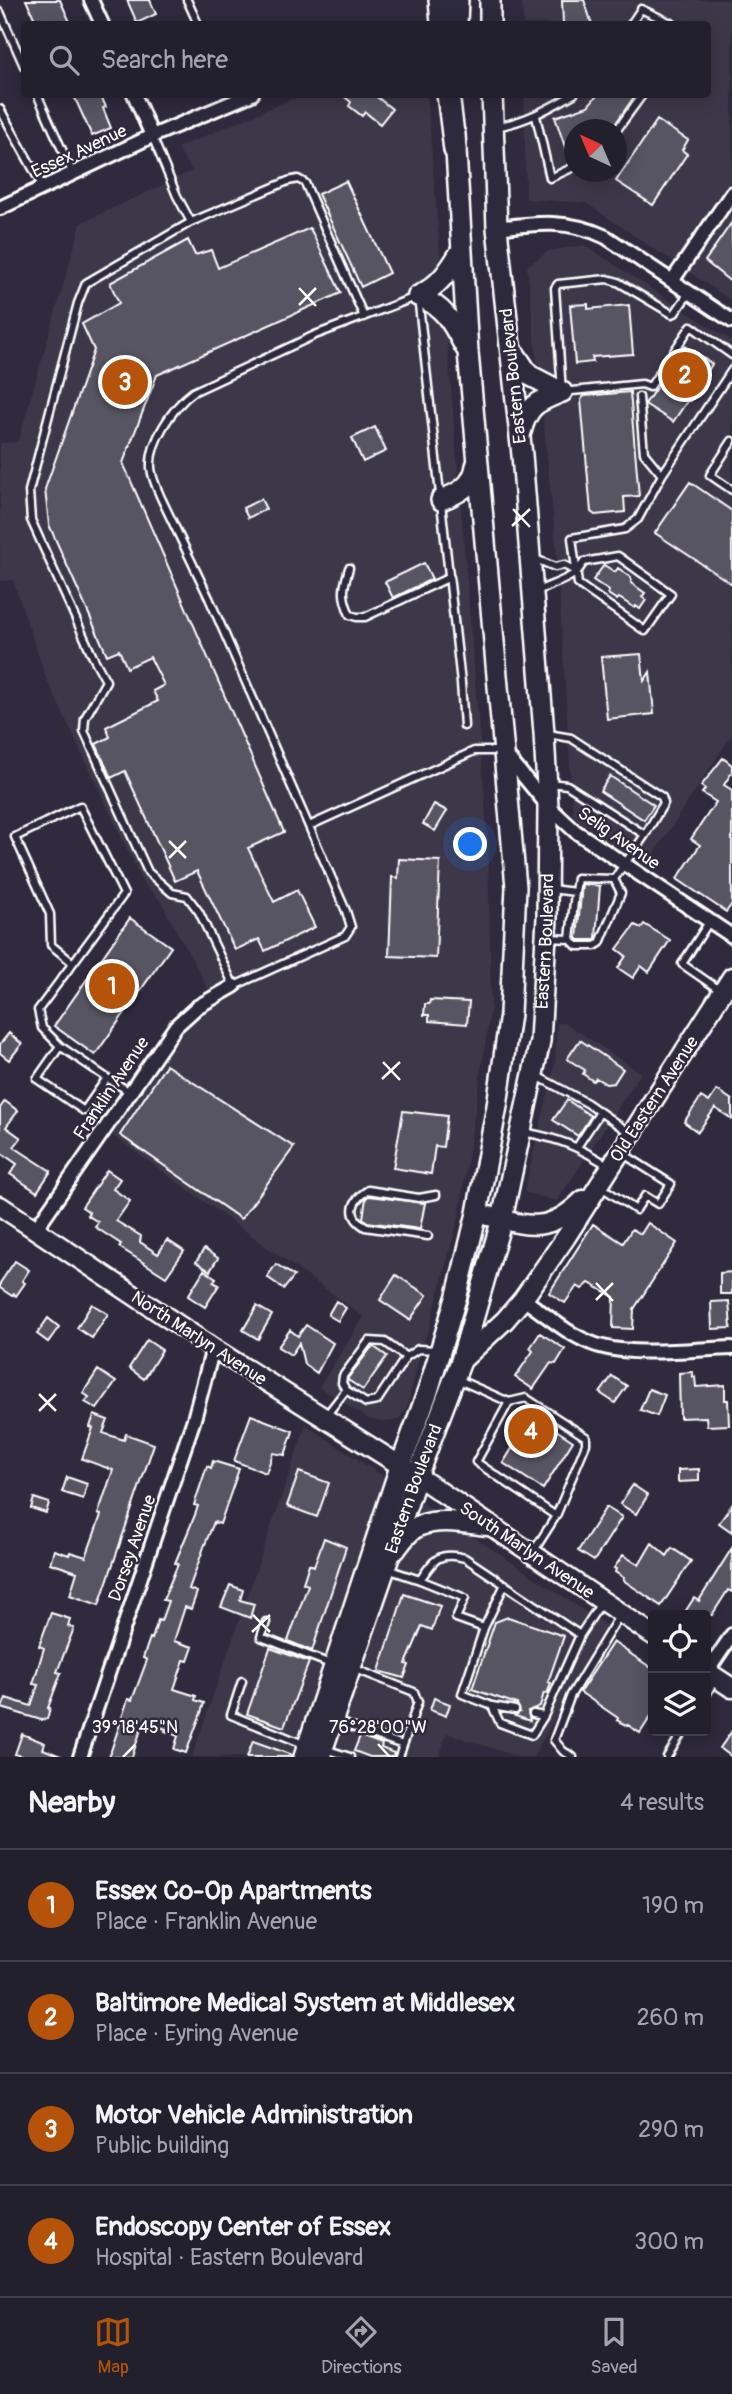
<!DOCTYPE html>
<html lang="en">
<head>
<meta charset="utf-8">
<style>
	:root { --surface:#23202e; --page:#2b2836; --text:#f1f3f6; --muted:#a3a3aa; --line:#403e4a; --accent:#b45309 }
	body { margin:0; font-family:Pangolin,sans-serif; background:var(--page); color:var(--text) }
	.controls { position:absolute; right:21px; bottom:21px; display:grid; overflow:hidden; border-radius:7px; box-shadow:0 4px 18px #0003 }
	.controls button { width:63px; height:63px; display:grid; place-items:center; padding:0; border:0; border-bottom:2px solid var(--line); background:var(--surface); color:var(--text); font:35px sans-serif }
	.compass { position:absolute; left:564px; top:119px; width:63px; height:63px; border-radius:50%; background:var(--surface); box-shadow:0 4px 18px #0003; rotate:316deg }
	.you { position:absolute; left:471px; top:845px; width:24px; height:24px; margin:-18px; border:5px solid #fff; border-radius:50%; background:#1a73e8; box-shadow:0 0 0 10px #1a73e833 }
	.badge { display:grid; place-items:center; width:46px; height:46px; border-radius:50%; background:var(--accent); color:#fff; font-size:23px; font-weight:700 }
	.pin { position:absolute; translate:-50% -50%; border:4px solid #fff; box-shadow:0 2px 7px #0006 }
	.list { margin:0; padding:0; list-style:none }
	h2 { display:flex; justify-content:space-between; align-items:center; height:91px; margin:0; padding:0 28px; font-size:30px }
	h2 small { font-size:23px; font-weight:400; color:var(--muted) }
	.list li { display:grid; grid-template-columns:46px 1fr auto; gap:21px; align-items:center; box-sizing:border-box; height:112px; padding:0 28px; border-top:2px solid var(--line) }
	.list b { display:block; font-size:26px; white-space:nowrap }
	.list p { margin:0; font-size:23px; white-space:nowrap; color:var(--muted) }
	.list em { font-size:23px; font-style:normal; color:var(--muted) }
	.icon { flex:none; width:38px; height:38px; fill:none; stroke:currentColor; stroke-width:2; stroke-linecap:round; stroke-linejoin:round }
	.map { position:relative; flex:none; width:732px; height:1757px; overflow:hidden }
	.search { position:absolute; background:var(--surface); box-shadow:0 4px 18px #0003; left:21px; right:21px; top:21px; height:77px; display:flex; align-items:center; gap:18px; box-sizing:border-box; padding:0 24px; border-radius:7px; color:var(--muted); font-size:26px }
	.sheet { height:539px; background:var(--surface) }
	nav { display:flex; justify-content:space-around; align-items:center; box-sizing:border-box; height:98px; border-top:2px solid var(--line); background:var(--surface); font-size:19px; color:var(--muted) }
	nav a { display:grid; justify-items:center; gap:4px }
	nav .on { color:var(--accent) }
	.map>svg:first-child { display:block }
	.built { fill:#3c3749; fill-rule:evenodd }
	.building { fill:#595564; stroke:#fff; stroke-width:2 }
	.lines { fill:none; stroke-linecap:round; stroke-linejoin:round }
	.lane-casing { stroke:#fff; stroke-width:11 }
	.street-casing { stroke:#fff; stroke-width:18 }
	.secondary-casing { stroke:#fff; stroke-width:23 }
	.primary-casing { stroke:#fff; stroke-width:24 }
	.highway-casing { stroke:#fff; stroke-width:26 }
	.lane { stroke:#2f2a3d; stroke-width:6 }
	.street { stroke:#2f2a3d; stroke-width:12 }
	.secondary { stroke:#2f2a3d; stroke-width:18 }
	.primary { stroke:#2f2a3d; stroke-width:19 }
	.highway { stroke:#2f2a3d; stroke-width:21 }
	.ticks { fill:none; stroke:#fff; stroke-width:2.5 }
	.labels { text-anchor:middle; stroke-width:5; stroke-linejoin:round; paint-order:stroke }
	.street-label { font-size:18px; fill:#fff; stroke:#2f2a3d }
	.ticks-label { font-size:18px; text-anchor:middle; fill:#fff; stroke:#2f2a3d; stroke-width:5; stroke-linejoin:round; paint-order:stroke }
</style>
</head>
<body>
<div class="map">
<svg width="732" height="1757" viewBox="0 0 732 1757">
	<rect width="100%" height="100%" fill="#2f2a3d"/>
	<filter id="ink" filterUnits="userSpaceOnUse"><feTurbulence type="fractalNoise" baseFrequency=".0143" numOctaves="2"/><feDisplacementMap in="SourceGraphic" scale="14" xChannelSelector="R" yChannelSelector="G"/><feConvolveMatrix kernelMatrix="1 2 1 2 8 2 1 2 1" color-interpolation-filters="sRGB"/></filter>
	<g filter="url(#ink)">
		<!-- built -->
		<path class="built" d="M522,0h210v301l-146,-98 -60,-4 -2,-104 184,-1v-70h-185zM574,130h42v42h-42z
			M301,95h126l61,743 3,168 -32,210 -29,110 -9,24 -14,58 -9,12 -16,2 -14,-3 -49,-32 45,-70 -252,-182 54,-83 29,-33 19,-16 -8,-18 -46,-85 -17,-17 -97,-205 -33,-98 -13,1v-138l18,-1 63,-219 111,-52 -15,-23z
			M584,245l148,96v393l-86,132 -73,-50 -16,-262 -30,-288 22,-15z
			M557,1023h8l76,50 -84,128 -33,-9 31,-129z
			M306,1425l301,201 -74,131h-15l-71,-24 -8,24h-247z"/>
		<!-- building -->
		<path class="building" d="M26,0h34l11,24h-34z
			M127,0h23l6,14 -19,9z
			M562,0h22l8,24h-29z
			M73,94h27l6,13 -3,1 8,20 -19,8z
			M341,94h32l19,15 -12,15 -15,-12 -3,4 -13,-10 2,-4z
			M598,94h38l-25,36h-36v17l-9,3 -11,-33 33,-11z
			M657,120l31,20 -6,10 5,4 -34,51 -37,-24z
			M346,181l43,92 -28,14 -43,-93z
			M732,222v61l-27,-22z
			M310,228l31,65 -184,82 -34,88 161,369 -36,16 26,54 23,-12 18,37 -50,24 -6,-12 -24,11 -38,-79 -22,10 -50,-110 -14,7 -15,-34 14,-7 -4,-10 52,-26 -5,-10 11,-6 -14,-28 -23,11 -8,-18 -12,5 -58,-130 -4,-36 49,-139 -12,-26 37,-21 -9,-20 78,-43 7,15 16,-5 7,18z
			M588,304v5l41,-4 4,49 -41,3 1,5 -18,2 -5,-59z
			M685,346l27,18 -22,37 -2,-1 -15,22 -28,-18z
			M630,392l9,104 -15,1 1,15 -30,3 -4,-3 -10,-112 3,-4z
			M375,427l11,24 -23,11 -11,-24z
			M690,482l42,29v73l-77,-51z
			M261,499l5,10 -18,9 -5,-10z
			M424,563l8,16 -39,19 -8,-16z
			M604,565l11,7 3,-4 13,9v6l14,10 -3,4 4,3 -6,9 -4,-3 -1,2 -16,-10 -2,2 -9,-6 1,-3 -16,-11z
			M641,654l3,27 6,-9 4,42 -47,5 -6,-62z
			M723,758l9,7v7l-8,13 8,5v114l-6,8 -49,-33 23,-34 -9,-6 25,-37 -14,-9 3,-4 -4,-3z
			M610,776l44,29 -10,15 -44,-29z
			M434,804l13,7 -12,20 -12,-7z
			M399,859l41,2 -4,97 -47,-2 3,-79 6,1z
			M582,884l18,2 -4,52 -3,2h-14l-2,-2z
			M130,918l41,29 -76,108 -41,-29z
			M644,924l26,16 -21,32 -8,-6 -8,12 -15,-10 8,-12 -9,-7 18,-24 6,3z
			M430,1000l39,2 -2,22 -38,-3v-6h-5l1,-11h4z
			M9,1033l13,11 -13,16 -9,-7v-9z
			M580,1040l43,29 -9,14 -8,1 -10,-6 -3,3 -10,-7 2,-4 -18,-11z
			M166,1065l128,82 -53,72 -121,-84z
			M717,1090l15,10v19l-17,-11 -17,24 -14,-10 17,-25 8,5z
			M567,1100l24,16 -13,20 -25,-16z
			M5,1101l13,10 -12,16 15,11 -7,9 37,24 -14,21 -27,-18 7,-10 -17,-12v-44z
			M403,1111l44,5 -4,31 -8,-1 -4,28 -38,-6z
			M107,1170l13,9 -7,10 17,12 -14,20 25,15 -1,6 18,12 9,-14 17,11 -18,26 -47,-30 2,-3 -26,-17 3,-5 -11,-7 2,-3 -7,-5z
			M369,1196l56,7 -5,26 -53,-7 -4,-4 3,-20z
			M648,1223l29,20 -43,66 -1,20 -20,-1 1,-31 -25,-14 -7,6 -5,-3 -12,17 -16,-10 44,-69 30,19 9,-14 9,5z
			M204,1249l14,9 -8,13 -14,-9z
			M15,1261l14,9 -7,11 3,2 -9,13 -2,-2 -2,2 -12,-8v-5z
			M276,1264l18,12 -10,13 -17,-12z
			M204,1270l12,8 -3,4 6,3 -14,22 -17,-11z
			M732,1272v22h-12v-21z
			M396,1275l31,20 -17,25 -30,-20z
			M336,1301l10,7 -8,13 -10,-6z
			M729,1301l2,27 -19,1 -1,-27z
			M92,1304l16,10 -16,24 -15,-10z
			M257,1306l15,9 -14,24 -15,-9z
			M48,1318l11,9 -11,15 -11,-8z
			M306,1325l27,18 -16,30 -13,-9 -5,-21 -8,12 -13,-8 12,-17 8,6z
			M540,1333l25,16 -9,15 -5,-1 -18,26 -18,-12 18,-26 -3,-3z
			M147,1340l15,10 -18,29 -15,-11z
			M374,1347l13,9 -24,34 -15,-10v-2l23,-30z
			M98,1370l18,12 -19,27 -12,-7 4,-5 -6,-4z
			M693,1372v5h2l1,10 29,-2v15h3l1,25 -22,1 -1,-9 -26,1 -1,-45z
			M612,1376l15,10 -12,17 -15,-10z
			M649,1389l16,6 -8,21 -17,-6z
			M94,1415l14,5 -5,13 21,7 2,-6 28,10 -55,161 -29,-10 7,-23 -27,-9 4,-13 15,5 1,-3 16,5 15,-42 -3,-1 15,-44 -31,-11 11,-31 -3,-1z
			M251,1415l42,16 -8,24 -12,-2 -7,20 -32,-12z
			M533,1415l40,26 -30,48 -40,-26z
			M213,1461l26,8 -19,55 -6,-2 -10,25 -15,42 8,3 -6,17 -6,-2 -11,34 19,6 -5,14 -4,-1 -10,29 22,7 -1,4 9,3 -3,10 -15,40 -12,-4 4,-13 -13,-5 1,-2 -23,-6 -11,34h-23l19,-58 4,1 15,-40 -4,-2 7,-20 2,1 6,-19 3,1 7,-20 -5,-1 15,-36 -3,-1 20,-48 3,-9 -4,-1 13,-39 4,2z
			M699,1469v12l-21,1v-12z
			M299,1472l30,11 -12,34 -30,-11z
			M67,1477l20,7 -4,15 -21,-7z
			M633,1485l15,10 -12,19 -16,-10z
			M34,1498l15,5 -3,10 -15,-5z
			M732,1505v27l-13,-9z
			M606,1507l16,10 -28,44 -16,-10z
			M324,1538l22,9 -34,104 -24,-10 20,-56 -5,-2 6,-19 5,2z
			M652,1543l15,13 5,-8 19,13 -30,45 -38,-26 1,-2 -9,-6 1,-3 -2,-1 9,-13 16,10z
			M732,1548v44l-4,-2 -16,25h-29l11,-17 5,3 1,-2z
			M230,1585l13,5 -3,10 14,4 -4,14 -29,-11z
			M404,1594l36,12 -8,24 -10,-4 -16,38 3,1 -5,13 -25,-7z
			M51,1613l19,6 -2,7 6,2 -17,44 4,1 -13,35h2l-3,11 -6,1 -39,-12 4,-10 25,8 7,-21 -5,-1 11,-36 -5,-2z
			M508,1617l56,19 -16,46 3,1 -4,11 -3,-1 -4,13 -12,5 2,10 -15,-5 5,-4 -3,-8 -45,-15 23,-67z
			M613,1642l40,27v44l-13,20 -12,-8 -1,1 -10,-6 1,-2 -38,-26z
			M270,1648l39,14 -25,65 -37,-13z
			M434,1698l16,6 -4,12 -16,-6z
			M732,1731v26l-12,-9z
			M22,1734l23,9 -2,6 20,8h-39l-9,-3z
			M360,1736l22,8 -1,4 13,5 -1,4h-23l-16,-6z
			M253,1741l39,14v2h-45z"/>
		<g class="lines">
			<!-- lane casing -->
			<g class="lane-casing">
				<path id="lane" d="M187,0l11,24
					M0,12l24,54
					M631,24l10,-15 32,15
					M37,94l36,80
					M0,109l43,78
					M536,116l14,62 24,-11
					M495,127c30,-5 53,-18 79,-33
					M616,131l27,-37
					M152,136l25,60 14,26 97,-41 10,-2 7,4 59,134
					M191,222l-105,61 -8,20 -49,188 2,29 62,137 13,24 -21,37 -1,13 64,141 24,21 15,3 12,16 35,74 111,-50 6,-9 -5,-16 -137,-313 -47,-98c-5,-11 -10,-21 -11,-32 -2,-26 22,-61 42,-76l122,-57 103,-39 43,387 3,43
					M689,293l-14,20 -3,1 -54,-32 -11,-3 -49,5 -3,4 7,104 80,-8 8,3 41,-61 41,29
					M639,397l5,56 18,22 70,-105
					M732,441l-22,34 22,15
					M533,558l22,9 9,-2 13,7c-13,10 -28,13 -42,20
					M349,568c-6,21 -8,26 1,47l7,2h8l85,-40
					M577,572l7,-10 34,-6 53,38 -26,37 -67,-47 -6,-46 53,-9 13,-10 24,-44
					M548,734l23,4 91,59 2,6 -19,32 -78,-50 -18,-2
					M309,826l165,-75h27
					M575,892l2,-14 37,1 31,-44
					M709,922l-27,42 39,27
					M548,938l22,1 5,-47 -24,-3
					M570,939l7,7h18l5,-3 21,-50 -7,-14
					M73,963l51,-69 -44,-88 -65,31 35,77 1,31 22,18 -35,47 4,18 18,18 -23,33 47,32 23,-33 23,14
					M60,1046l47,32
					M535,1075l52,28 43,30
					M523,1132c38,7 54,14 86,34
					M577,1147l23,-35
					M600,1186l36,24 9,-14 13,8 13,-20 -49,-31
					M428,1236l-63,-9c-19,-12 -13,-27 3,-37l51,8 17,-3
					M459,1380l50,22 -33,60 80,54 -23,36
					M346,1390l-4,-7 1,-7 26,-35 16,1 21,15
					M509,1402l17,-4 60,39v7l-30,72
					M325,1417l21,-27 20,13 11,-2 29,-44 12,-8 20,1
					M387,1569l33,11c14,-21 19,-29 45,-22l115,77 21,-32
					M420,1580l45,18 -9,20 28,10 21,-44
					M266,1622l-5,15 72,28
					M484,1628l-22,66 30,12 8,17 32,12 12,-19 36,-81
					M353,1668l61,24 4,10 -19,55
					M242,1681l-11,34 75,30
					M706,1695l9,-16
					M492,1706l23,4
					M533,1714l11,2
					M335,1721l68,24
					M325,1749l25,8
					M573,1757l-10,-6 -9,-11 17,-45 48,-79
					M667,1757l16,-26"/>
			</g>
			<!-- street casing -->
			<g class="street-casing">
				<path id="street" d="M91,0l11,24
					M134,94l18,42
					M0,208l152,-72 100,-42
					M497,228c40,-5 72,-9 109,9l126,84
					M672,281l60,-88
					M505,754l43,52 27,25 157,105
					M35,1230l141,-204 21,-19 37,-21
					M523,1299c21,14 44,35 68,44 36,15 101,6 141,5
					M707,1672l25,-37
					M80,1757l114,-338 19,-71"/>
			</g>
			<!-- secondary casing -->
			<g class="secondary-casing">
				<path id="secondary" d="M0,1206l213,142 204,128 236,159
					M477,1213c46,11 68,25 106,-13
					M461,1361l44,-41 18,-21 43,-62 166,-260
					M706,1671l26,17"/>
			</g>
			<!-- primary casing -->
			<g class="primary-casing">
				<g id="primary">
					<path d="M490,0v24"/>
					<path d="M457,24l1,-24"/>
					<path d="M418,296c27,11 34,26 47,51"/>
					<path d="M418,296c21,-10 31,-25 43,-45"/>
					<path d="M511,348l18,27 33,17"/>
					<path d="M521,432c7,-27 16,-30 41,-40"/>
					<path d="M441,500c18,-7 32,-14 35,-34"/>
					<path d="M395,1550c6,-8 14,-20 24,-24 22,-9 50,-2 73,0"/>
					<path d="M304,1757l96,-290 28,-76 29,-96 20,-82 20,-107 13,-92 6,-127 -48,-535 -13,-218"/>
					<path id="s1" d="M320,1757l97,-281 44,-115 41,-142 38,-178 7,-123 1,-112 -4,-73 -22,-278 -25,-227 -5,-134"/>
				</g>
			</g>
			<!-- highway casing -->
			<g class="highway-casing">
				<path id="highway" d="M440,0l2,24
					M448,94l7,56"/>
			</g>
			<!-- lane -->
			<use href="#lane" class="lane"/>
			<!-- street -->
			<use href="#street" class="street"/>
			<!-- secondary -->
			<use href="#secondary" class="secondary"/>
			<!-- primary -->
			<use href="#primary" class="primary"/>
			<!-- highway -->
			<use href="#highway" class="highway"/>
		</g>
	</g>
	<!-- ticks -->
	<path class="ticks" d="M299,288l17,18M299,305l17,-17M513,509l17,18M512,526l18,-17M169,841l17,17M169,858l17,-17M383,1062l17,18M382,1079l18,-17M596,1283l17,18M596,1300l17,-17M39,1394l17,17M39,1411l17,-17M253,1615l17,17M252,1632l18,-17M378,1744l12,13M123,1757l12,-12"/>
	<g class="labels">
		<!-- street labels -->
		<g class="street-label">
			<text transform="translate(79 151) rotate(-25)" y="6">Essex Avenue</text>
			<text transform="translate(513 376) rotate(-96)" y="6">Eastern Boulevard</text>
			<text transform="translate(619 838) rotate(35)" y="6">Selig Avenue</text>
			<text dy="6" stroke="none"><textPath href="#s1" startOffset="850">Eastern Boulevard</textPath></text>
			<text transform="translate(111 1088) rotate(-56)" y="6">Franklin Avenue</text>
			<text transform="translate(654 1099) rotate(-57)" y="6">Old Eastern Avenue</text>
			<text transform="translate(199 1338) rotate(33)" y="6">North Marlyn Avenue</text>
			<text dy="6" stroke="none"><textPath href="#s1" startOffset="284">Eastern Boulevard</textPath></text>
			<text transform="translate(132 1548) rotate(-71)" y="6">Dorsey Avenue</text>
			<text transform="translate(527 1550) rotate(34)" y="6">South Marlyn Avenue</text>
		</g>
	</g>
	<g class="ticks-label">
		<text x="378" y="1733">76°28'00"W</text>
		<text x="135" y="1733">39°18'45"N</text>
	</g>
</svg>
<div class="controls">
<button><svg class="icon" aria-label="locate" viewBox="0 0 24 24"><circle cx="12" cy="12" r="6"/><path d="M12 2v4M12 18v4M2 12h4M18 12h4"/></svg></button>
<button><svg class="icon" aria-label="layers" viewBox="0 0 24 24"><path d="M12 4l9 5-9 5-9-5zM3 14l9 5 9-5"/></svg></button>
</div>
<svg class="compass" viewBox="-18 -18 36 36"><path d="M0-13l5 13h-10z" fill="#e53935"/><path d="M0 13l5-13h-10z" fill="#a3a3aa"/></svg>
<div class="you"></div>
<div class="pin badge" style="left:112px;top:986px">1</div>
<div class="pin badge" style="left:685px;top:375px">2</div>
<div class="pin badge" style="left:125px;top:382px">3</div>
<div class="pin badge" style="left:531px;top:1431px">4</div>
<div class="search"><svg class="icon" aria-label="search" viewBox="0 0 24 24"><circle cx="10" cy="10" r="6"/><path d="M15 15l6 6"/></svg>Search here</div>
</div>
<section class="sheet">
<h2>Nearby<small>4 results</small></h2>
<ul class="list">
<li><span class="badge">1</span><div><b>Essex Co-Op Apartments</b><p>Place · Franklin Avenue</p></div><em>190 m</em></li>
<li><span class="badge">2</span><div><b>Baltimore Medical System at Middlesex</b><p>Place · Eyring Avenue</p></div><em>260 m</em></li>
<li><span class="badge">3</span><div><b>Motor Vehicle Administration</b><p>Public building</p></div><em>290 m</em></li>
<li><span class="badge">4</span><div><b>Endoscopy Center of Essex</b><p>Hospital · Eastern Boulevard</p></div><em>300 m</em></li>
</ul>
</section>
<nav>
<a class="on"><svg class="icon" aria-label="map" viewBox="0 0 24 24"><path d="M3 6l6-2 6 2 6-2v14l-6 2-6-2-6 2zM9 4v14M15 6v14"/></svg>Map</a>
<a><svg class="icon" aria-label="directions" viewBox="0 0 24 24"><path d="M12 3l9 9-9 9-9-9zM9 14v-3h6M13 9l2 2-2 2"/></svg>Directions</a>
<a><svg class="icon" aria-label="saved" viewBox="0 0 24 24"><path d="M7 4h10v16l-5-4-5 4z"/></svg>Saved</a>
</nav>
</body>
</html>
